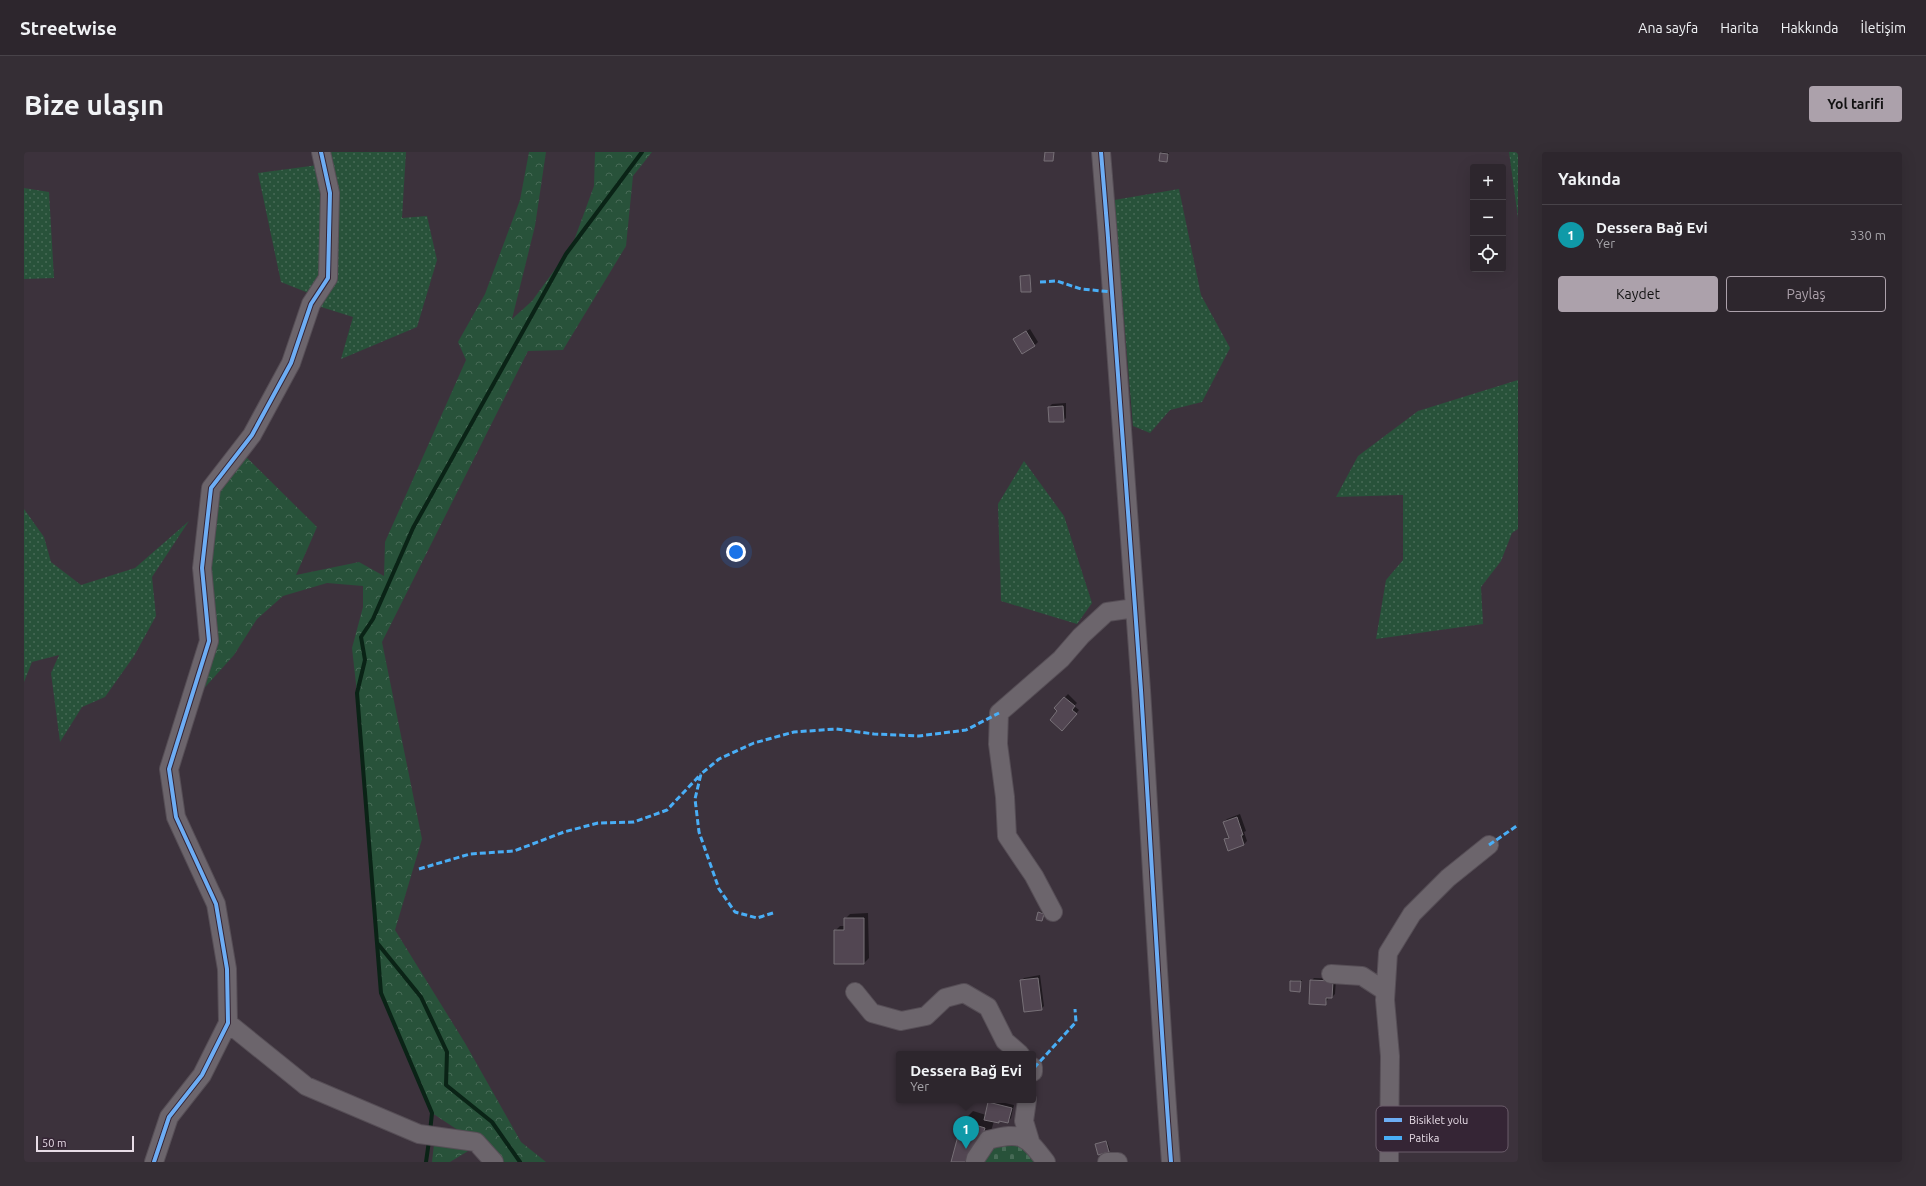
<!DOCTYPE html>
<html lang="tr">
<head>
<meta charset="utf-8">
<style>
	:root { --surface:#2d262d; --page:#352e35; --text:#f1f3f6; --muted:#a7a5aa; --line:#484349; --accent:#aca1ab }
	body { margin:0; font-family:Ubuntu,sans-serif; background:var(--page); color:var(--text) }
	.controls { position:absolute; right:12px; top:12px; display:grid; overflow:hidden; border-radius:4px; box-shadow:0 4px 16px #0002 }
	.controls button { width:36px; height:36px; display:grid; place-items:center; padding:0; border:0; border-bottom:1px solid var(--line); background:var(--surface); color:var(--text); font:20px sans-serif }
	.scale { position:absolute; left:12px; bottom:10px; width:98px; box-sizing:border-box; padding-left:4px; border:2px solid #e8dde7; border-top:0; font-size:11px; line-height:14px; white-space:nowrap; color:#e8dde7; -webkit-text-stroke:3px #352535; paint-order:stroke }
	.you { position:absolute; left:712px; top:400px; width:14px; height:14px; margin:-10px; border:3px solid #fff; border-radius:50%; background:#1a73e8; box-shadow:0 0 0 6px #1a73e833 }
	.badge { display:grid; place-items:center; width:26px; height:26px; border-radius:50%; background:var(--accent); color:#fff; font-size:13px; font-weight:700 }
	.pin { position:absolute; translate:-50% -33px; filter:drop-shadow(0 1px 2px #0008) }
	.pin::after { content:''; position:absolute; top:21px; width:14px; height:12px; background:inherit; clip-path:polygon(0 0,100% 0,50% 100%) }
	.popup { position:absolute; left:872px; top:899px; width:140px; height:52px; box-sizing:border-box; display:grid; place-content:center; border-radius:4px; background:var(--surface); filter:drop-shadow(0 1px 3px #0005); font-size:13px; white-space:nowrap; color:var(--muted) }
	.popup b { font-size:15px; color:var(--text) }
	.popup::after { content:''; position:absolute; left:50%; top:100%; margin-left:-8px; border:8px solid transparent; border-top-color:var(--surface) }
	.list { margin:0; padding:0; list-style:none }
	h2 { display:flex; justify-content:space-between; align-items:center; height:52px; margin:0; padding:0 16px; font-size:17px }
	h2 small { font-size:13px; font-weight:400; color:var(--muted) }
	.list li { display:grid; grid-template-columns:26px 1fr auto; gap:12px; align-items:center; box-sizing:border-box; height:60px; padding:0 16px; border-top:1px solid var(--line) }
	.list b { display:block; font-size:15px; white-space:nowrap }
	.list p { margin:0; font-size:13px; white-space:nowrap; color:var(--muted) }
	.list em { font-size:13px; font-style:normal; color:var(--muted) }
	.actions { display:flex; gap:8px; padding:12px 16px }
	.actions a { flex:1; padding:9px 0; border:1px solid var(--accent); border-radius:4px; text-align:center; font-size:14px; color:var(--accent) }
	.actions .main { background:var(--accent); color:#111 }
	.icon { flex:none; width:22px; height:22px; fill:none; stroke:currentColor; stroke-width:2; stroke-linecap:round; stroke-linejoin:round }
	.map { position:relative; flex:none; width:1494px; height:1010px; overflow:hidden; border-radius:4px }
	header { display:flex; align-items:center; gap:24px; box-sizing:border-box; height:56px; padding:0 20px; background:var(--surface); border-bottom:1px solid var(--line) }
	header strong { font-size:19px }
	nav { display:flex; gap:22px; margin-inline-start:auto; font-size:14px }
	.intro { display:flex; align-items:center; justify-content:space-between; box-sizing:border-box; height:96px; padding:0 24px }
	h1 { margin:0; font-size:28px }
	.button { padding:10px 18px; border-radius:4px; background:var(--accent); color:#111; font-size:14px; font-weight:700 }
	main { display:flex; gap:24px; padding:0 24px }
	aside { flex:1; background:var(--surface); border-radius:4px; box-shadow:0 4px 16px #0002 }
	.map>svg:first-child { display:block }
	.grass { fill:url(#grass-dots) }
	.forest { fill:url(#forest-crowns) }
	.cemetery { fill:url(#cemetery-stones) }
	.shadow { fill:#0007 }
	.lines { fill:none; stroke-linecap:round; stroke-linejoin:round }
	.stream { stroke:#0a2316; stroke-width:4 }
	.building { fill:#524652; stroke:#777077 }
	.minor-casing { stroke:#564e56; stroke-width:20 }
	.minor { stroke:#6c656c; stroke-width:18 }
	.quiet { stroke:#49aef6; stroke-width:3; stroke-dasharray:6 3; stroke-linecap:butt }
	.cycleway-casing { stroke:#352535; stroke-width:6 }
	.cycleway { stroke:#6dadf4; stroke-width:4 }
	.key { fill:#352535; stroke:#6b5c6a; stroke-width:1 }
	.key-label { font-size:11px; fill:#e8dde7 }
</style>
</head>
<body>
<header>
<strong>Streetwise</strong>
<nav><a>Ana sayfa</a><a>Harita</a><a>Hakkında</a><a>İletişim</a></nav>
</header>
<div class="intro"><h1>Bize ulaşın</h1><a class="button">Yol tarifi</a></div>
<main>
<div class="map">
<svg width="1494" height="1010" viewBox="0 0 1494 1010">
	<defs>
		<pattern id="grass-dots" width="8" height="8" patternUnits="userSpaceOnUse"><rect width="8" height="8" fill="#28523a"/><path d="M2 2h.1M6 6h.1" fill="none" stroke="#476a56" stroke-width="1.8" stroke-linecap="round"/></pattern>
		<pattern id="forest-crowns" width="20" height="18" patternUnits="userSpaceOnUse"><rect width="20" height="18" fill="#28523a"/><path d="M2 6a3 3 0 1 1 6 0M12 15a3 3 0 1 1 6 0" fill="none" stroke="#476a56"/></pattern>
		<pattern id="cemetery-stones" width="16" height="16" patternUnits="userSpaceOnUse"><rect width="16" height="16" fill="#28523a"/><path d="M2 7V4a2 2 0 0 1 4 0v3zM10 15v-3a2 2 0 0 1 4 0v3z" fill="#476a56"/></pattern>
	</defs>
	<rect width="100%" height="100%" fill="#3c323c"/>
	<!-- grass -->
	<path class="grass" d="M304,0h78l-4,66 25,-2 10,44 -20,67 -76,32 12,-42 -35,-11z
		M1485,0h9v66z
		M294,13l6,30 -1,78 -12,21 -30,-12 -23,-109z
		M0,36l25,4 5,86 -30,1z
		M1155,37l22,106 29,53 -28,54 -32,8 -20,23 -17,-7 -19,-226z
		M1494,228v149l-6,4 -11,28 -20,26 2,37 -107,15 10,-59 17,-20v-65l-67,2 22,-41 60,-45z
		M1000,309l40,55 28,87 -15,21 -76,-23 -3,-97z
		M0,357l20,28 7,25 30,23 54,-17 54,-47 -37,56 4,39 -22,40 -29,41 -23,10 -22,35 -9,-69 8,-18 -27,7 -8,20z"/>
	<!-- forest -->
	<path class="forest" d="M505,0h17l-11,74 -23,93 20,-18 40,-55 22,-60 1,-34h57l-19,24 -7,70 -63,104 -35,1 -146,291 40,197 -27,91 70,113 56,99 25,20h-52l-18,-20 -44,-29 -51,-120 -24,-300 -5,-45 11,-41v-21l-36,-3 -44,13 -26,23 -23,36 -45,50 20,-64 2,-153 29,-37 77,76 -21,48 63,-13 25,14 1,-34 81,-182 -8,-18 27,-48 35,-94z
		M410,992l39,4 -23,14h-18z"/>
	<!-- cemetery -->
	<path class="cemetery" d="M985,982l37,28h-71z"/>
	<!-- shadow -->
	<path class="shadow" d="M1138,0l7,1 -2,8 -6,-8z
		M999,123h8v16l-10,-15z
		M1006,177l8,13 -4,4 -20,-7z
		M1042,251v15l-3,3 -14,-14 3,-3z
		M1044,542l9,9 -3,3 5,4 -17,19 -3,-18 -4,-3z
		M1216,662l6,17 -2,1 3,9 -3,3 -19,-5 4,-3 -5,-14 3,-3z
		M1017,759l4,1 -3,8 -4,-1z
		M844,761l1,45 -5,5 -29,-32 5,-5h5v-7l5,-5z
		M1016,823l4,31 -3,3 -20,-28 3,-3z
		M1290,826l22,1 -1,15 -3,3h-3l-4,7 -14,-23z
		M1269,828h9l-2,11 -9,-10z
		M968,948l22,5 -3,13 -3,4 -7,-2 -3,2 -4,-1 -12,41h-30l11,-41 10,-10 13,4 3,-12z
		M1083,989l3,9 -1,1 -11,-8z"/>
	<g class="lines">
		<!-- stream -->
		<path class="stream" d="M354,792l43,53 26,55 -1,33 46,37 28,40
			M406,980l2,-19 -51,-120 -24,-300 8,-33 -4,-23 12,-18 40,-91 153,-274 76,-102
			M402,1010l3,-21"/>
	</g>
	<!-- building -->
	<path class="building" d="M1021,0h9l-1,9h-9z
		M1136,1l8,1 -1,8 -8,-1z
		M1006,123l1,17h-10l-1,-16z
		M1002,179l9,15 -13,8 -9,-15z
		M1039,254l1,16h-15l-1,-15z
		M1040,545l11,9 -3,4 5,4 -15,17 -12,-11 7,-9 -3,-3z
		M1213,665l6,18h-2l3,10 -16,6 -4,-12 5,-1 -6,-16z
		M1014,760l6,2 -2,7 -6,-1z
		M820,766h20v46h-30v-34h10z
		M1014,826l4,32 -18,2 -4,-32z
		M1286,828l23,1 -1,17h-6v7l-17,-1z
		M1266,829h11l-1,11 -10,-1z
		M964,950l24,6 -4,15 -9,-2v2l-15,-3z
		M938,969l23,7 -11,34h-23z
		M1082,989l3,11 -11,3 -3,-11z"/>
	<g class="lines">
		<!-- minor casing -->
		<g class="minor-casing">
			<path id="minor" d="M1077,0c15,179 28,358 40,538 10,157 18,315 30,472
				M1029,760l-19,-36 -27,-40 -2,-39 -7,-53 1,-31 62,-54 20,-23 26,-24 28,-4
				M1307,822l31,2 23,15
				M831,840l17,21 29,8 25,-5 19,-18 19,-5 24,14 17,34 15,13
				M204,871l78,63 113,48 57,8 18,20
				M1009,915v5
				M1003,948l-3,21 6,20
				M130,1010l15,-45 33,-42 26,-52 -1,-54 -11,-65 -40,-87 -7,-48 40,-128 -7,-73 9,-80 41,-53 39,-72 20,-59 17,-26 2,-85 -9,-41
				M951,1010l1,-4 12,-18c34,-9 38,-4 58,22
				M1083,1010h11
				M1365,1010l1,-106 -5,-56 3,-47 24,-39 36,-36 41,-33"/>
		</g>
		<!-- minor -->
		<use href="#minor" class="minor"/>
		<!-- quiet -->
		<path class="quiet" d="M1016,130l17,-1 24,8 32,3
			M1465,693l29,-20
			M395,717l51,-15 44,-3 50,-19 34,-9 36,-1 33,-12 34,-36
			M749,761l-16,5 -22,-6 -16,-23 -20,-57 -4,-33 6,-25 18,-15 35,-16 40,-11 42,-3 38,5 45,2 47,-6 33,-17
			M1010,916l42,-46 -1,-13"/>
		<!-- cycleway casing -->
		<g class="cycleway-casing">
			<path id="cycleway" d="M1077,0c15,179 28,358 40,538 10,157 18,315 30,472
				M130,1010l15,-45 33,-42 26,-52 -1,-54 -11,-65 -40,-87 -7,-48 40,-128 -7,-73 9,-80 41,-53 39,-72 20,-59 17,-26 2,-85 -9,-41"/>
		</g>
		<!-- cycleway -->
		<use href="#cycleway" class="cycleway"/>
	</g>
	<!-- legend -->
	<rect x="1352" y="954" width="132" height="46" rx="6" class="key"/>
	<rect x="1360" y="966" width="18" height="4" fill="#6dadf4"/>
	<rect x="1360" y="984" width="18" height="4" fill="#49aef6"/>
	<g class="key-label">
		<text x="1385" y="972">Bisiklet yolu</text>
		<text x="1385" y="990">Patika</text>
	</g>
</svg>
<div class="controls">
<button>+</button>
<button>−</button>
<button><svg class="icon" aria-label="locate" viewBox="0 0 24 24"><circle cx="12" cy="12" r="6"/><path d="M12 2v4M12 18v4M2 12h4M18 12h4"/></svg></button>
</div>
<div class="scale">50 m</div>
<div class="you"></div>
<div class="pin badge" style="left:942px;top:997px;background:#0f9aa8">1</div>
<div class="popup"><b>Dessera Bağ Evi</b>Yer</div>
</div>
<aside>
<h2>Yakında<small></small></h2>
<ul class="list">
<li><span class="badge" style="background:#0f9aa8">1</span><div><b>Dessera Bağ Evi</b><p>Yer</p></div><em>330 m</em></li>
</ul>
<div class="actions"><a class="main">Kaydet</a><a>Paylaş</a></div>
</aside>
</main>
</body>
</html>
